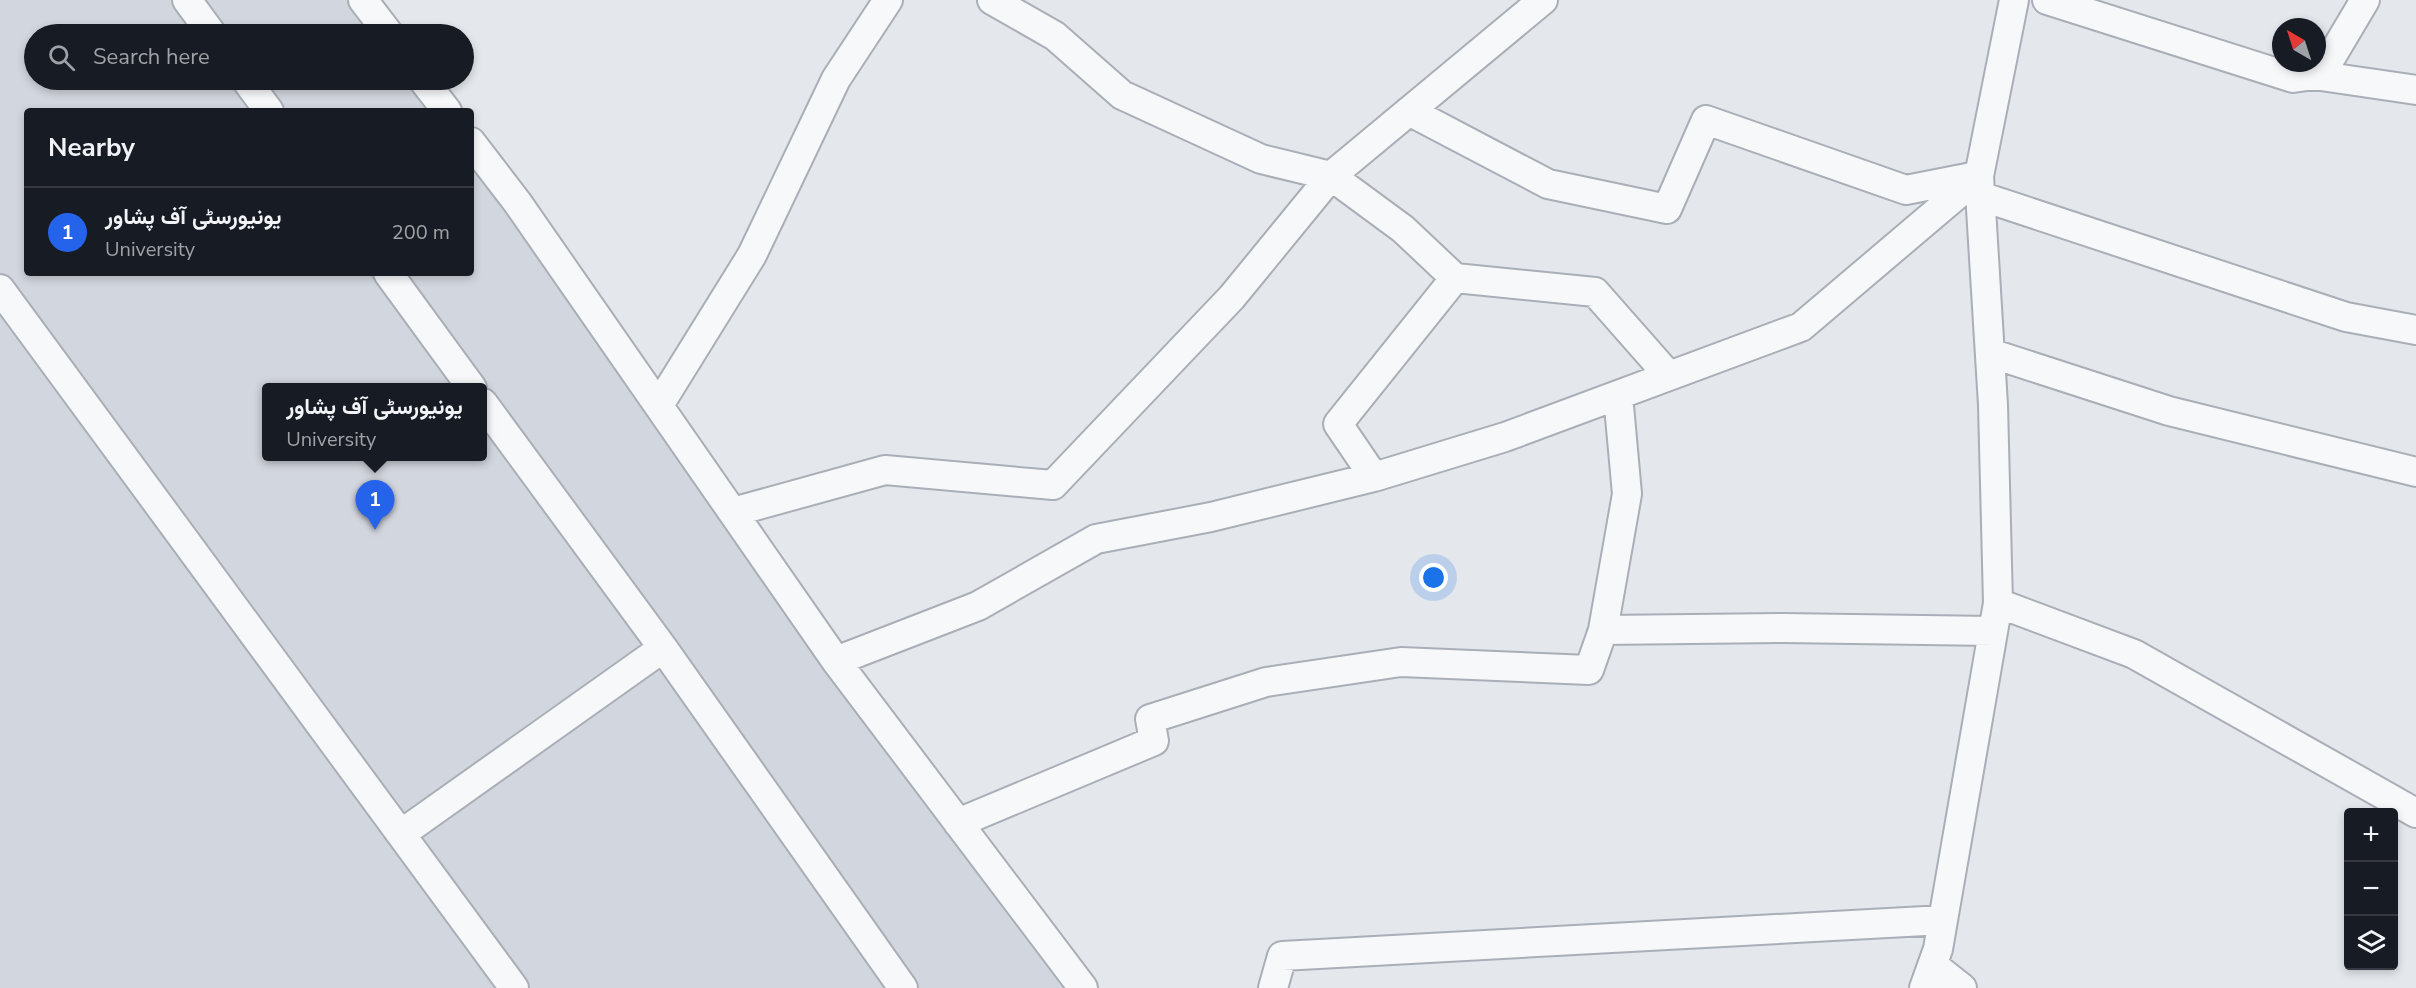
<!DOCTYPE html>
<html lang="en">
<head>
<meta charset="utf-8">
<style>
	:root { --surface:#171b24; --page:#242831; --text:#f1f3f6; --muted:#9ea1a6; --line:#363941; --accent:#2563eb }
	body { margin:0; font-family:"Nunito Sans",Vazirmatn,sans-serif; background:var(--page); color:var(--text) }
	.controls { position:absolute; right:18px; bottom:18px; display:grid; overflow:hidden; border-radius:6px; box-shadow:0 3px 9px #0003 }
	.controls button { width:54px; height:54px; display:grid; place-items:center; padding:0; border:0; border-bottom:2px solid var(--line); background:var(--surface); color:var(--text); font:30px sans-serif }
	.compass { position:absolute; left:2272px; top:18px; width:54px; height:54px; border-radius:50%; background:var(--surface); box-shadow:0 3px 9px #0003; rotate:321deg }
	.you { position:absolute; left:1434px; top:578px; width:21px; height:21px; margin:-15px; border:4px solid #fff; border-radius:50%; background:#1a73e8; box-shadow:0 0 0 9px #1a73e833 }
	.badge { display:grid; place-items:center; width:39px; height:39px; border-radius:50%; background:var(--accent); color:#fff; font-size:20px; font-weight:700 }
	.pin { position:absolute; translate:-50% -50px; filter:drop-shadow(0 2px 3px #0008) }
	.pin::after { content:''; position:absolute; top:32px; width:21px; height:18px; background:inherit; clip-path:polygon(0 0,100% 0,50% 100%) }
	.popup { position:absolute; left:262px; top:383px; width:225px; height:78px; box-sizing:border-box; display:grid; place-content:center; border-radius:6px; background:var(--surface); filter:drop-shadow(0 2px 4px #0005); font-size:20px; white-space:nowrap; color:var(--muted) }
	.popup b { font-size:22px; color:var(--text) }
	.popup::after { content:''; position:absolute; left:50%; top:100%; margin-left:-12px; border:12px solid transparent; border-top-color:var(--surface) }
	.list { margin:0; padding:0; list-style:none }
	h2 { display:flex; justify-content:space-between; align-items:center; height:78px; margin:0; padding:0 24px; font-size:26px }
	h2 small { font-size:20px; font-weight:400; color:var(--muted) }
	.list li { display:grid; grid-template-columns:39px 1fr auto; gap:18px; align-items:center; box-sizing:border-box; height:90px; padding:0 24px; border-top:2px solid var(--line) }
	.list b { display:block; font-size:22px; white-space:nowrap }
	.list p { margin:0; font-size:20px; white-space:nowrap; color:var(--muted) }
	.list em { font-size:20px; font-style:normal; color:var(--muted) }
	.icon { flex:none; width:33px; height:33px; fill:none; stroke:currentColor; stroke-width:2; stroke-linecap:round; stroke-linejoin:round }
	.map { position:relative; flex:none; width:2416px; height:988px; overflow:hidden }
	.search { position:absolute; background:var(--surface); box-shadow:0 3px 9px #0003; left:24px; top:24px; width:450px; height:66px; display:flex; align-items:center; gap:15px; box-sizing:border-box; padding:0 21px; border-radius:33px; color:var(--muted); font-size:22px }
	.panel { position:absolute; background:var(--surface); box-shadow:0 3px 9px #0003; left:24px; top:108px; width:450px; height:168px; border-radius:6px }
	.map>svg:first-child { display:block }
	.built { fill:#d2d6de; fill-rule:evenodd }
	.lines { fill:none; stroke-linecap:round; stroke-linejoin:round }
	.minor-casing { stroke:#a9aeb7; stroke-width:32 }
	.minor { stroke:#f7f8fa; stroke-width:28 }
</style>
</head>
<body>
<div class="map">
<svg width="2416" height="988" viewBox="0 0 2416 988">
	<rect width="100%" height="100%" fill="#e4e7ec"/>
	<!-- built -->
	<path class="built" d="M0,0h355l25,34h-346v46h378l24,31h-409v162h444v-115l624,830h-1095zM267,388h216v68h-216z"/>
	<g class="lines">
		<!-- minor casing -->
		<g class="minor-casing">
			<path id="minor" d="M187,0l25,34
				M363,0l26,34
				M992,0l63,36 67,59 139,64 70,17 72,53 52,49 140,14 74,84
				M2047,0l246,78 21,-3 16,-16 35,-59
				M2314,75l102,15
				M246,80l23,31
				M423,80l24,31
				M1409,111l139,73 119,25 39,-89 200,70 71,-14
				M471,142l46,60 319,459 247,327
				M1980,196l366,121 70,13
				M388,273l84,115
				M0,289l514,699
				M1990,353l179,58 247,61
				M1618,395l9,99 -24,136 180,-2 210,3
				M483,403l180,245 240,340
				M659,405l93,-150 84,-176 52,-79
				M1374,477l-36,-53 117,-146
				M733,512l152,-42 168,15 179,-188 99,-121 212,-176
				M1998,603l136,51 282,159
				M836,661l142,-55 118,-67 115,-22 163,-40 131,-40 296,-110 178,-151
				M958,823l196,-82 -4,-22 116,-37 135,-20 188,8 14,-40
				M401,834l262,-186
				M1933,965l29,23
				M1273,988l9,-32 661,-36
				M1924,988l14,-39 60,-346 -5,-198 -14,-229 35,-176"/>
		</g>
		<!-- minor -->
		<use href="#minor" class="minor"/>
	</g>
</svg>
<div class="controls">
<button>+</button>
<button>−</button>
<button><svg class="icon" aria-label="layers" viewBox="0 0 24 24"><path d="M12 4l9 5-9 5-9-5zM3 14l9 5 9-5"/></svg></button>
</div>
<svg class="compass" viewBox="-18 -18 36 36"><path d="M0-13l5 13h-10z" fill="#e53935"/><path d="M0 13l5-13h-10z" fill="#9ea1a6"/></svg>
<div class="you"></div>
<div class="pin badge" style="left:375px;top:530px">1</div>
<div class="popup"><b>یونیورسٹی آف پشاور</b>University</div>
<div class="search"><svg class="icon" aria-label="search" viewBox="0 0 24 24"><circle cx="10" cy="10" r="6"/><path d="M15 15l6 6"/></svg>Search here</div>
<section class="panel">
<h2>Nearby<small></small></h2>
<ul class="list">
<li><span class="badge">1</span><div><b>یونیورسٹی آف پشاور</b><p>University</p></div><em>200 m</em></li>
</ul>
</section>
</div>
</body>
</html>
